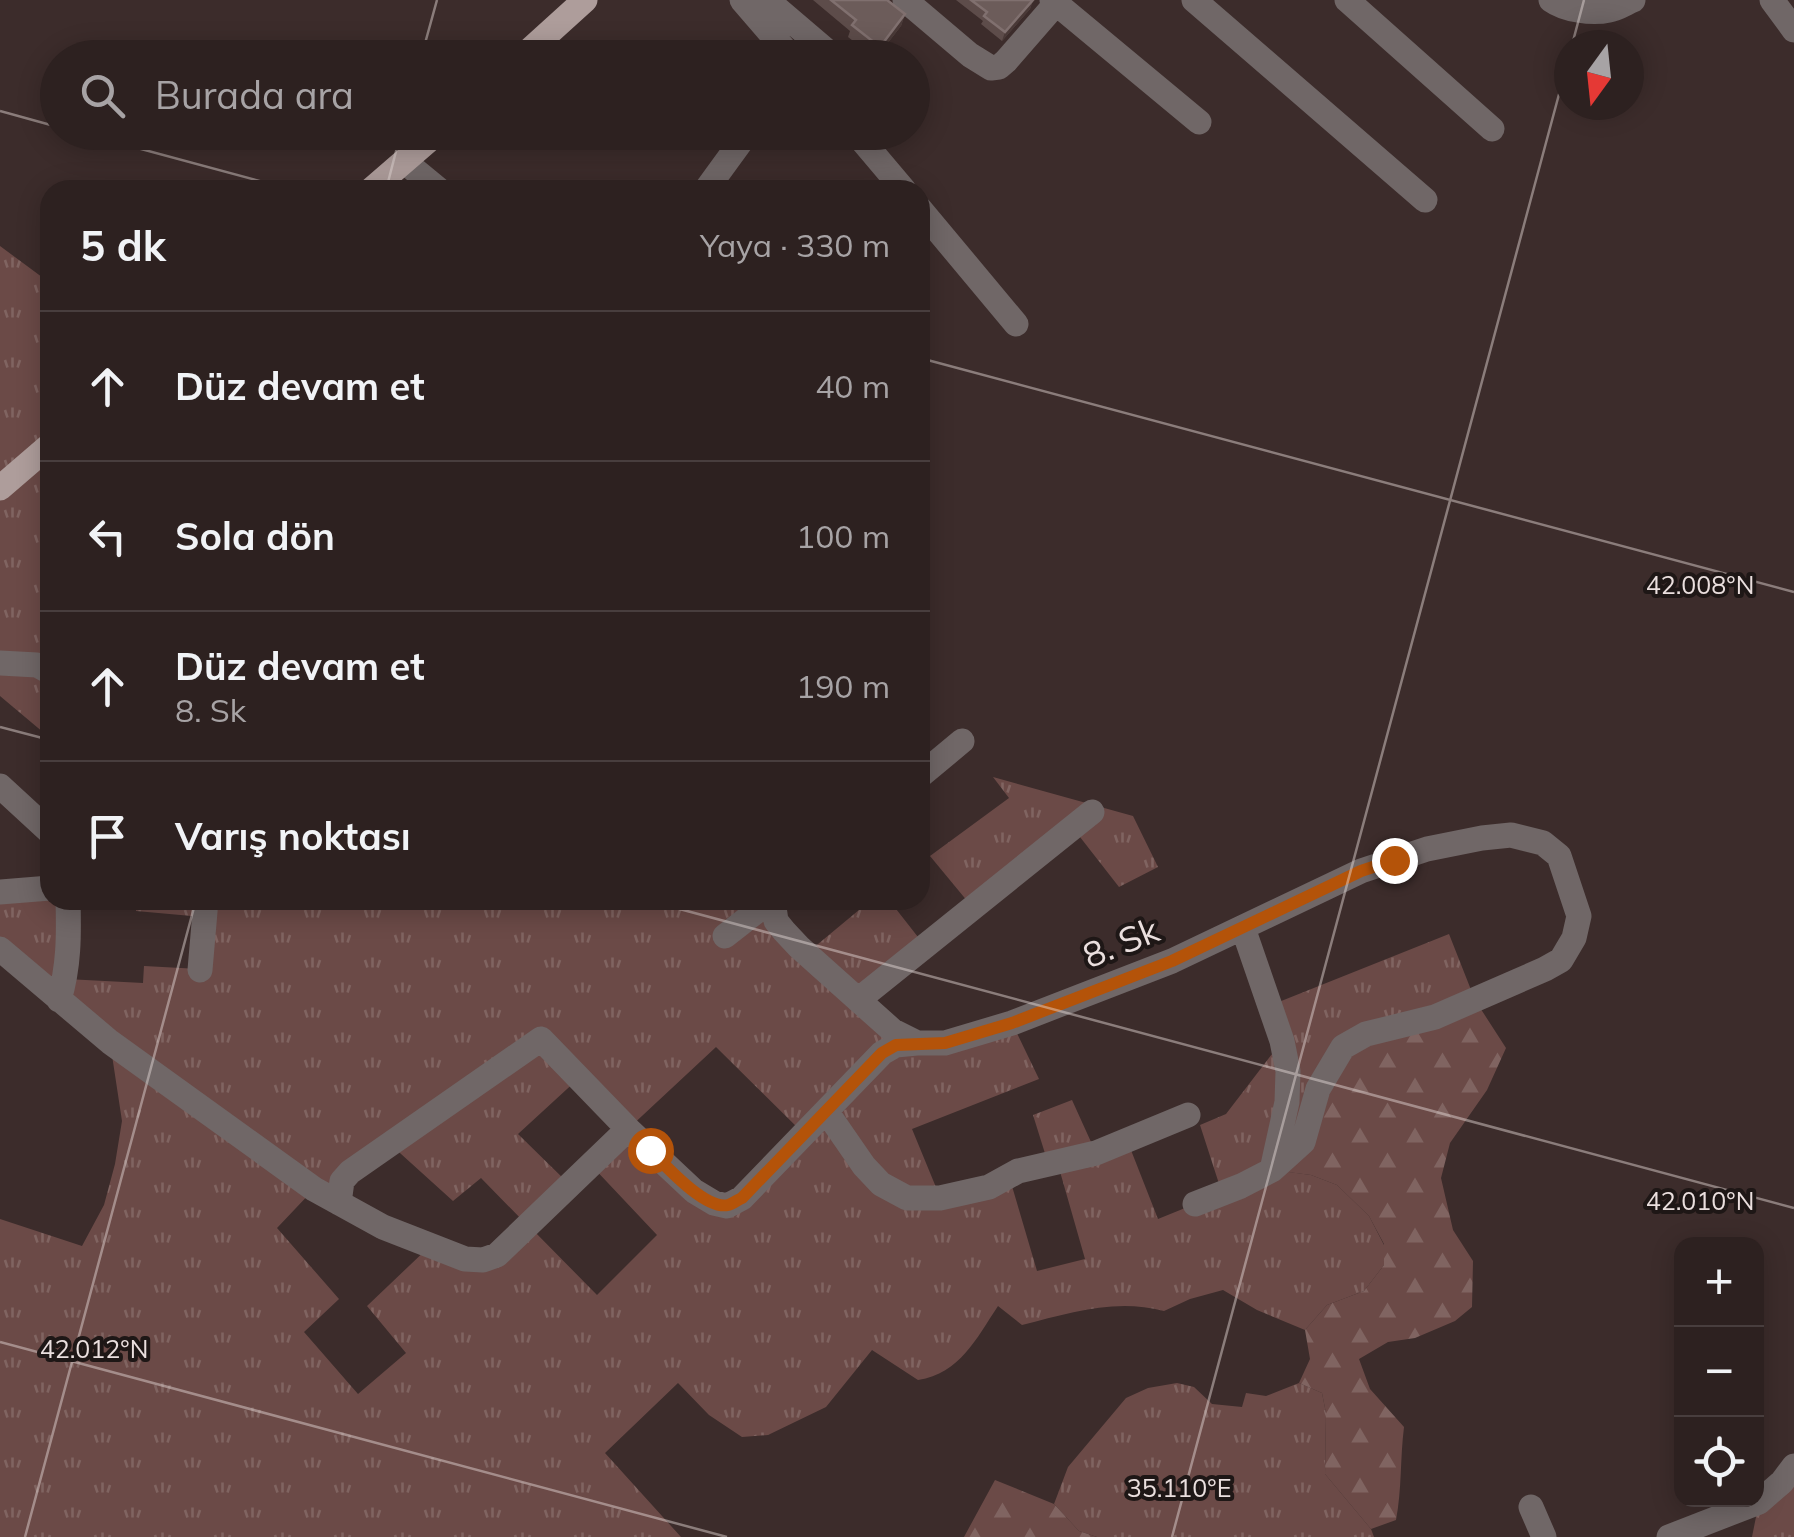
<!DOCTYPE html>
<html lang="tr">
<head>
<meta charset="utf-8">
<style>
	:root { --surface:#2d2120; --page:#352929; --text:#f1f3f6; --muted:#a7a3a5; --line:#483e3e }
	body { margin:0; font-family:Mulish,sans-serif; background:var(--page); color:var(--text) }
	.controls { position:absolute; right:30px; bottom:30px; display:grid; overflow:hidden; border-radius:20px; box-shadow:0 5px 25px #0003 }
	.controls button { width:90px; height:90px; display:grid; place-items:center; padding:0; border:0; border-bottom:2px solid var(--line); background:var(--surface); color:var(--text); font:50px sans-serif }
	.compass { position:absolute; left:1554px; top:30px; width:90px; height:90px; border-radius:50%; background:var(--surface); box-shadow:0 5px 25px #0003; rotate:195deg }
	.stop { position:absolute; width:30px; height:30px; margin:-22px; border:8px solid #b45309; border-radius:50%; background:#fff }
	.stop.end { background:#b45309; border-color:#fff; box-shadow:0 2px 10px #0008 }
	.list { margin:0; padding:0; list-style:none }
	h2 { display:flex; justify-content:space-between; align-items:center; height:130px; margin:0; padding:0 40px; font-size:42px }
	h2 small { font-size:32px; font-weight:400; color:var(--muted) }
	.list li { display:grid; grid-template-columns:65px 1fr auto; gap:30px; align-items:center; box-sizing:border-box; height:150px; padding:0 40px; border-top:2px solid var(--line) }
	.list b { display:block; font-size:38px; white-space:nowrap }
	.list p { margin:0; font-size:32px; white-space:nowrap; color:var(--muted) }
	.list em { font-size:32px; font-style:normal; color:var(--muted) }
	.icon { flex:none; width:55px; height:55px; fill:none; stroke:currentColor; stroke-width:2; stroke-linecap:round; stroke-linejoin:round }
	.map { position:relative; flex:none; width:1794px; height:1537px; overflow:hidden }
	.search { position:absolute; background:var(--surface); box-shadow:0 5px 25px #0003; left:40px; top:40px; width:890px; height:110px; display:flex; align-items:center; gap:25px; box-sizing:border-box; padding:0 35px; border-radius:55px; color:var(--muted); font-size:38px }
	.panel { position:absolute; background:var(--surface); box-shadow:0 5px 25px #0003; left:40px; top:180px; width:890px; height:730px; border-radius:30px }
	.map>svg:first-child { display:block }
	.grass { fill:url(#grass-tufts); fill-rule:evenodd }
	.forest { fill:url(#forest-firs) }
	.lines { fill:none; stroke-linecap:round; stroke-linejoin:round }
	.minor { stroke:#706767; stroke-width:25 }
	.major { stroke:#ae9d9b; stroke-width:25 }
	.wall { fill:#5d4c4a }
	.shaded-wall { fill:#493937 }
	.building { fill:#6c5c5a; stroke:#80706f; stroke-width:2.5 }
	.route { stroke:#b45309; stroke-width:12 }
	.ticks { fill:none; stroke:#eadfde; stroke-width:2.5; stroke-opacity:0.45 }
	.labels { text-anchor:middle; stroke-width:8; stroke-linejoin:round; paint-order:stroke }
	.street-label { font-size:35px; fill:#eadfde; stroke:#1e1716 }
	.ticks-label { font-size:25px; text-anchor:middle; fill:#eadfde; stroke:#1e1716; stroke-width:8; stroke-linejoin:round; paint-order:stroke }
</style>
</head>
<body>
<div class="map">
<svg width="1794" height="1537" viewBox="0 0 1794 1537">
	<defs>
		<pattern id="grass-tufts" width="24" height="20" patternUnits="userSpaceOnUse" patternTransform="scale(2.5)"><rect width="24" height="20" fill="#6b4a47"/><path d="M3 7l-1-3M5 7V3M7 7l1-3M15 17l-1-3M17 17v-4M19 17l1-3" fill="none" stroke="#806461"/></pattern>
		<pattern id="forest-firs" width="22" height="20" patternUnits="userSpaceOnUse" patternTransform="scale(2.5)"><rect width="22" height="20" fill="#6b4a47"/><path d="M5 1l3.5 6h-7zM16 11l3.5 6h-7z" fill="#806461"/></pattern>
	</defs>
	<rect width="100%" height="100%" fill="#3c2c2b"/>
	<!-- grass -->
	<path class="grass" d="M0,246l50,37v455l-50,-42z
		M993,777l140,39 25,51 -39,20 -46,-59 -100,80 -43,-52 79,-58z
		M0,892l50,8h18l-2,79 77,4 1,-17 55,3 4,-52 -67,-6v-11h637l33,54 65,-54h18l36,46 -67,53 59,44 95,-20 27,56 -127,50 28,68 69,-21 28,95 48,-12 -28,-98 -9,2 -15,-48 39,-15 24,53 31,-13 31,79 64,-26 -22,-68 26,-11 56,-73 -13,-35 180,-72 26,66 -201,170 37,5 26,10 32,31 15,29v20l-20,26 -37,14 -22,25 -48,-20 -34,-20 -33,9 -26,12c-49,-13 -94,2 -142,14l-24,-19c-22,33 -38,67 -80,74l-46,-30 -46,57 -58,28 -26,2 -33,-22 -31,-32 -73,70 76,84h-681v-318l82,27 22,-41 11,-41 7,-43 -12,-79 -110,-93zM716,1047l88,87 -77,72 -99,-77zM579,1078l48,51 -36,36 66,70 -60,60 -69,-70 42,-40 -52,-51zM390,1144l63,57 28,-23 46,47 -62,34 -35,-13 -63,60 39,47 -48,41 -54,-62 35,-33 -62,-71 36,-38 29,-9z
		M1177,1383l17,4 18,17 30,3 4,-14 20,3 33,-13 23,10 4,20 -1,61 46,55 3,8h-277l-18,-6 -25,-27 14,-37 58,-69 22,-10z
		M1794,1482v55h-42l7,-35z"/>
	<!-- forest -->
	<path class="forest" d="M1475,1000l31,48 -19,42 -37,53 -9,35 12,52 20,31 -1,46 -17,14 -40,17 -27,4 -29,17 11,30 34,38c-4,31 -2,62 -8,93l-25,9 -46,-55 1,-61 -4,-20 -23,-10 11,-24 -5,-29 22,-25 37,-14 20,-26v-21l-15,-28 -32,-31 -26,-10 -39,-5 71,-123z
		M995,1480l59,24 25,27 18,6h-133z"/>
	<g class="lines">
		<!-- minor -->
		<path class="minor" d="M742,0l50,58
			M767,0l68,58
			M905,0l65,55 21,13 8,-1 7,-6 53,-61
			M1052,0l147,122
			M1194,0l231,200
			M1347,0l145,129
			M1551,0c14,10 41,14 58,10 8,-1 17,-7 24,-10
			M1772,0l22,30
			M855,132l49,58
			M405,162l34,28
			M709,190l-1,-3 40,-55
			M920,209l96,115
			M0,663l37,2 13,7
			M920,776l42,-35
			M0,786l50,46
			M0,892l50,-4
			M773,900l3,21 8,10 15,16 94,84 24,12h28l67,-20 160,-62 189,-90 66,-22 55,-11 29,-3 32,8 16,13 20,60 -5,22 -13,22 -16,9 -110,48 -69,17 -23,13 -25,42 -15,53 -31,28 -31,16 -46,18
			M1243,928l39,113 6,30 -1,31 -15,68
			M725,936l46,-36
			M0,949l110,93 204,147 69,38 82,32 18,1 14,-5 131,-126
			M200,970l6,-70
			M59,1000c10,-33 10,-65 9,-100
			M858,1000l234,-188
			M826,1111l38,55 17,18 26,14h33l49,-11 29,-16 78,-18 92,-38
			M339,1203l3,-22 8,-9 191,-133 87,90 66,62 20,12 13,3 15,-8 140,-145 14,-8 21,-2
			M1531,1507l13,30
			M1669,1537l90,-35 23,-20 12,-16"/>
		<!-- major -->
		<path class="major" d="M521,58l64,-58
			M371,190l67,-58
			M0,488l50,-43"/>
	</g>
	<!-- wall -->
	<path class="wall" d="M813,0h74l18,14 -4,12 -25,32h-1l-27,-21 2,-6z
		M956,0h77l-3,9 -28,32 -21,-17 2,-3z"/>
	<!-- shaded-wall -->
	<path class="shaded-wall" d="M1033,0l-3,9 -28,32 3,-9z
		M905,14l-4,12 -25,32 4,-11z"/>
	<!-- building -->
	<path class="building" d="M831,0h56l18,14 -25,33 -28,-22 4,-5z
		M971,0h62l-28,32 -21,-16 3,-4z"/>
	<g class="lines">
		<!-- route -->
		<path class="route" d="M650,1150c15,15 55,60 78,55 5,-1 9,-5 14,-7l140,-145 14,-8 49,-2 67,-20 160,-62 189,-90 33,-11"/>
	</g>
	<!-- ticks -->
	<path class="ticks" d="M1572,45l12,-45M421,58l16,-58M0,111l58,16M78,132l215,58M386,190l15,-58M920,358l874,234M0,727l50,13M646,900l1148,308M0,1342l727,195M25,1537l171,-637M1172,1537l397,-1480"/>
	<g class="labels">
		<!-- street labels -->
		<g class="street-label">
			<text transform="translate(1121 943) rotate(-22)" y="12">8. Sk</text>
		</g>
	</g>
	<g class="ticks-label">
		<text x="1700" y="594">42.008°N</text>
		<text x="1700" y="1210">42.010°N</text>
		<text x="94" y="1358">42.012°N</text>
		<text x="1179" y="1497">35.110°E</text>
	</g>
</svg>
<div class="controls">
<button>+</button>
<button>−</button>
<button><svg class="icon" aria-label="locate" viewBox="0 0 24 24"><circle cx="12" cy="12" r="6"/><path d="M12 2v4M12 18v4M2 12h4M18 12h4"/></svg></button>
</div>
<svg class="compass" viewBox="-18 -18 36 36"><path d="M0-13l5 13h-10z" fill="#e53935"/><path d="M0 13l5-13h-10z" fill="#a7a3a5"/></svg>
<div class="stop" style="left:650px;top:1150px"></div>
<div class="stop end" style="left:1394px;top:860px"></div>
<div class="search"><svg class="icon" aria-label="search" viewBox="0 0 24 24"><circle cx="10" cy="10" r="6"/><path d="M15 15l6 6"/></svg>Burada ara</div>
<section class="panel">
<h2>5 dk<small>Yaya · 330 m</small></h2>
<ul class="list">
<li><svg class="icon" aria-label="ahead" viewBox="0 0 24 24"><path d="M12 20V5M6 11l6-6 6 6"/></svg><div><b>Düz devam et</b></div><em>40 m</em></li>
<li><svg class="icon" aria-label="left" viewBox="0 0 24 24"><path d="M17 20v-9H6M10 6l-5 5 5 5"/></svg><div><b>Sola dön</b></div><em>100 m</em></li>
<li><svg class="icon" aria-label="ahead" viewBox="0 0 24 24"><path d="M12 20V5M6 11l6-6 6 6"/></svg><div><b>Düz devam et</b><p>8. Sk</p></div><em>190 m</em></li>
<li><svg class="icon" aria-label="arrive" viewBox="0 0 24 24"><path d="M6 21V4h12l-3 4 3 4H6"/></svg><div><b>Varış noktası</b></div></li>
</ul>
</section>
</div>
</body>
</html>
